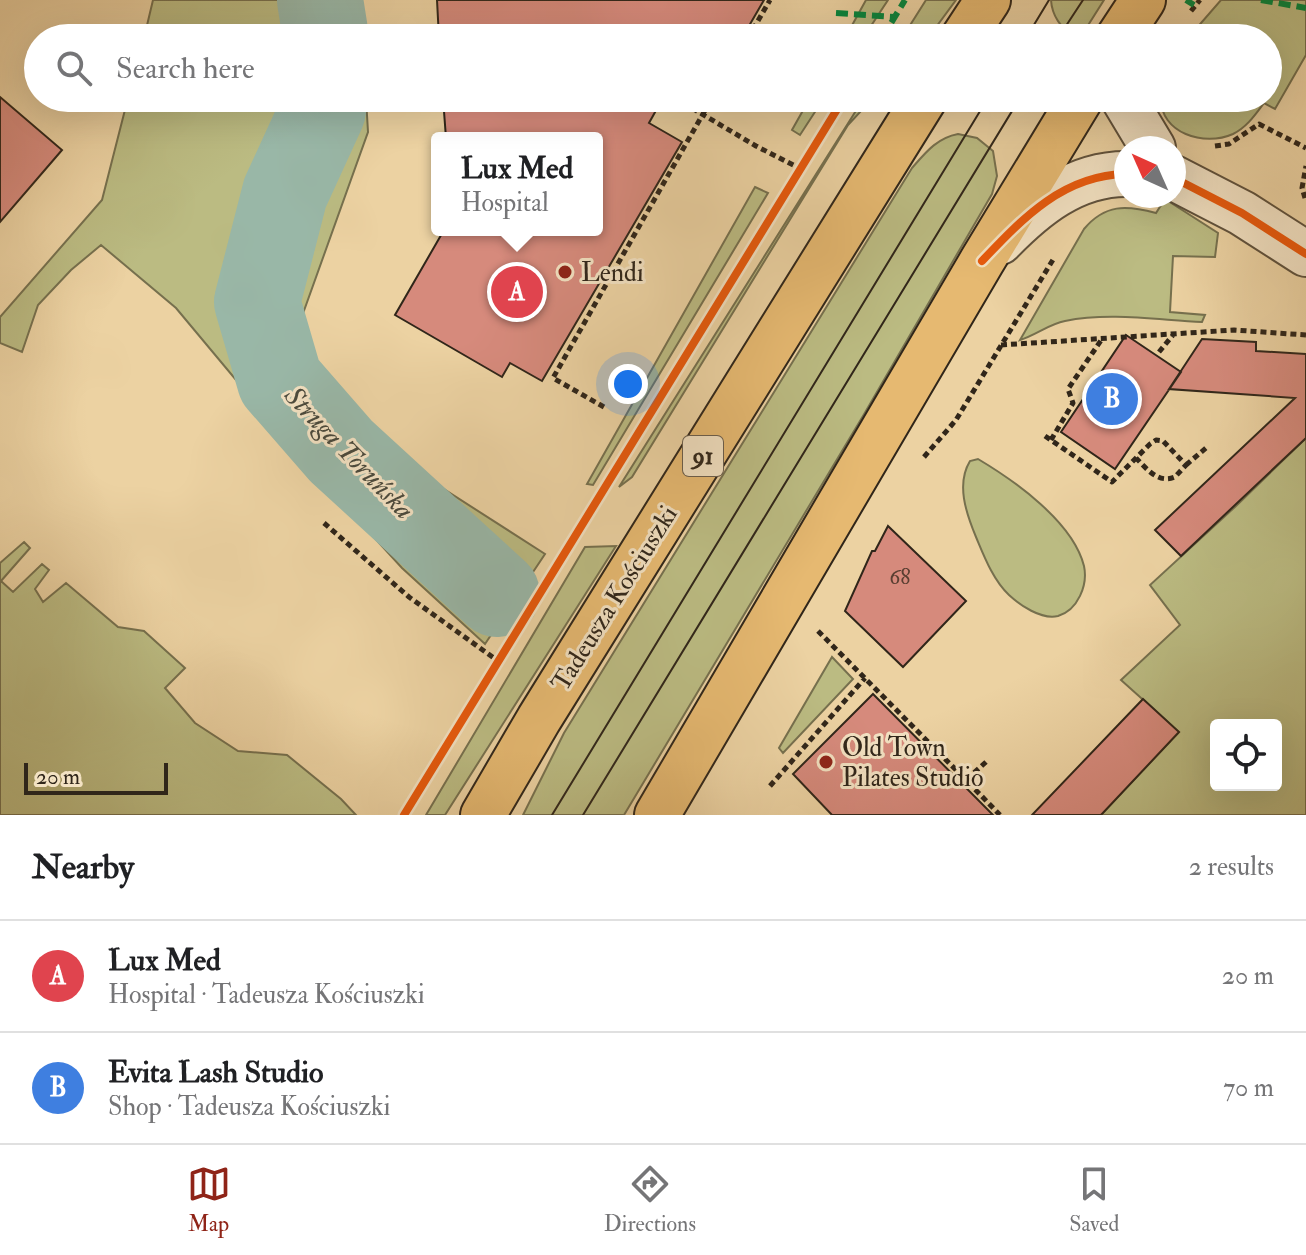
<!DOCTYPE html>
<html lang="en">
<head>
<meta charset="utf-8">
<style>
	:root { --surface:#fff; --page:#f2f2f2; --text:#202124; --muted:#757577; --line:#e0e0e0; --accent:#8f2418 }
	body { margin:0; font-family:"IM FELL Double Pica",serif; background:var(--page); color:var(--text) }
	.controls { position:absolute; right:24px; bottom:24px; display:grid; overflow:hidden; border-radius:8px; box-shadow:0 8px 32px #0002 }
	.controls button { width:72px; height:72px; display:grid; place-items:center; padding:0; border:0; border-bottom:2px solid var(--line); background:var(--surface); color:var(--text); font:40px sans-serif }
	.compass { position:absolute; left:1114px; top:136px; width:72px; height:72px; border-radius:50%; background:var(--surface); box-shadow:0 8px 32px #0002; rotate:315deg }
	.scale { position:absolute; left:24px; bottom:20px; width:144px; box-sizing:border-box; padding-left:8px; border:4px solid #30261a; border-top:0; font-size:22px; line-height:28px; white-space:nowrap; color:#30261a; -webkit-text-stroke:6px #f3e2c3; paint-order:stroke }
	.you { position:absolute; left:628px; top:384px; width:28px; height:28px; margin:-20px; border:6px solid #fff; border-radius:50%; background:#1a73e8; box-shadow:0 0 0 12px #1a73e833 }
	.badge { display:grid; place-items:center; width:52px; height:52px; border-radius:50%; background:var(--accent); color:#fff; font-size:26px; font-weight:700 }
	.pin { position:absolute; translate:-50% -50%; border:4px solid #fff; box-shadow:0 2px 8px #0006 }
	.popup { position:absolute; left:431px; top:132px; width:172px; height:104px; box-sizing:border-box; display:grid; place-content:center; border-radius:8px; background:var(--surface); filter:drop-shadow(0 2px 6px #0005); font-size:26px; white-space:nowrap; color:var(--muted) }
	.popup b { font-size:30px; color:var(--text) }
	.popup::after { content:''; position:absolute; left:50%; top:100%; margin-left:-16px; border:16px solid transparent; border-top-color:var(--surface) }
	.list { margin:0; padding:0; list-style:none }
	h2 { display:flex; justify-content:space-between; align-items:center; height:104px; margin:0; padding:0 32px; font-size:34px }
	h2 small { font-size:26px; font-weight:400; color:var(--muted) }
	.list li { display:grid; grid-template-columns:52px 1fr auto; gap:24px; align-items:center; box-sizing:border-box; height:112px; padding:0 32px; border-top:2px solid var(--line) }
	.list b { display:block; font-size:30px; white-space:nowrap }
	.list p { margin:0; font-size:26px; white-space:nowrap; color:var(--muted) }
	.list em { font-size:26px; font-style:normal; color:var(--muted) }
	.icon { flex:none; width:44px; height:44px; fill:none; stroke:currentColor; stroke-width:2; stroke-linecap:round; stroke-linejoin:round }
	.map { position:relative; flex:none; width:1306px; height:815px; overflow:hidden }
	.search { position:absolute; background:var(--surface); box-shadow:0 8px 32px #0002; left:24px; right:24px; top:24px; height:88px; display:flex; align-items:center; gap:20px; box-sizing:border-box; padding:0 28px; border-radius:44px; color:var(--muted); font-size:30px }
	.sheet { height:328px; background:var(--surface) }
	nav { display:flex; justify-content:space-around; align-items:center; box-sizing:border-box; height:112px; border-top:2px solid var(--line); background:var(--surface); font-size:22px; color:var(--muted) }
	nav a { display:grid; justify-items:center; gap:4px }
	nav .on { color:var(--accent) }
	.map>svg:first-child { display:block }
	.green { fill:#bbbb82; stroke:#76704e; stroke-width:2; fill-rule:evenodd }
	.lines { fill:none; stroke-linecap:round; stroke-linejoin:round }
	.river { stroke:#99b7a7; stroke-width:86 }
	.building { fill:#d68a7c; stroke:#30261a; stroke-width:2 }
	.minor-casing { stroke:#5f513c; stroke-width:48 }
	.primary-casing { stroke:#30261a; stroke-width:48 }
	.path { stroke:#30261a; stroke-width:5; stroke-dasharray:6 4; stroke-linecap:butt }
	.minor { stroke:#f3e2c3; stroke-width:44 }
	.primary { stroke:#e6b971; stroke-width:44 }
	.tram { stroke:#30261a; stroke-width:2 }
	.quiet { stroke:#00873e; stroke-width:6; stroke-dasharray:12 6; stroke-linecap:butt }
	.cycleway-casing { stroke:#f3e2c3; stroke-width:13 }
	.cycleway { stroke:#e8590c; stroke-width:8 }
	.poi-dot { fill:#8f2418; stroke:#f3e2c3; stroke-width:3 }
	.labels { text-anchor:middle; stroke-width:6; stroke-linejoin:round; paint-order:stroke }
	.number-label { font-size:22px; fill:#5a3f32 }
	.shield { fill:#f3e2c3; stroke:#6a5e4d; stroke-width:2 }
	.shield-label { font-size:24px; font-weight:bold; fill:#30261a }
	.poi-label { font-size:26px; fill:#30261a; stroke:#f3e2c3; text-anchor:start }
	.street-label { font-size:26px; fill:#30261a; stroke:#f3e2c3 }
	.water-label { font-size:28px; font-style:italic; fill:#4a4a3d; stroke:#f3e2c3 }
</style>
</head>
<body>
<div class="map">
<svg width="1306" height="815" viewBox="0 0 1306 815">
	<rect width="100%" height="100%" fill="#ecd2a2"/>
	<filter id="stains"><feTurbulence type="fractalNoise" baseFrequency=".0025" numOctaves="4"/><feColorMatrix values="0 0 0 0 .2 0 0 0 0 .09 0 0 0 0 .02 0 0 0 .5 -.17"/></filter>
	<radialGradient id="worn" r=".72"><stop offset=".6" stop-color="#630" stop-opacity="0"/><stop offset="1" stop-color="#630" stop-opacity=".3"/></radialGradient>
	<!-- green -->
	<path class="green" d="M153,0h206l3,38h-218z
		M866,0h22l-25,38h-18z
		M926,0h30l-28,38h-26z
		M1051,0h53l-24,38h-7c-12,-12 -21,-21 -22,-38z
		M1221,0h85v55l-31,54 -11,-6c-9,12 -17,24 -31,31 -29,13 -73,-1 -72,-36h107v-60h-80z
		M128,98h238l2,34 -77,215 64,85 190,122 -60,90 -83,-76 -105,-115 -121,-145 -75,-63 -30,25 -33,35 -16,47 -22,-9v-26l102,-117z
		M810,98h14l-24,37 -8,-5z
		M864,98h9l-25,27 -216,352 -13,10z
		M958,134l19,4 16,13 4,25 -5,18 -129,222 -239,399h-101l41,-82 348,-565c14,-16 25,-30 46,-34z
		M755,187l13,6 -175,292 -6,-1z
		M1165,199l53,34 -3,24 -42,-1 -3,56 35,3 -3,7c-44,-2 -93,-10 -137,-1 -16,3 -29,14 -45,19l64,-111c21,-25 42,-24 72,-16z
		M1306,438v377h-205l78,-83 -58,-52 59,-55 -30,-40 86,-79zM1216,725h60v60h-60z
		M978,459c37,22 95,63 106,107 4,19 -6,44 -26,50 -17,4 -38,-11 -49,-21 -16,-15 -25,-39 -33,-58 -10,-24 -20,-53 -6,-76z
		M24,542l6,6 -29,33 12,11 29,-28 7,6 -14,19 8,13 23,-19 52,44 26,4 41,37 -20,20 30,35 43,28 49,4 54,44 15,16h-356v-252z
		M616,546l-171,269h-19l159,-268z
		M832,657l21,22 -70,74 -4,-5z"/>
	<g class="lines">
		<!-- river -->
		<path class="river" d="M320,0l6,38
			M324,98l-1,12 -38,83 -28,109 23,79 61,70 156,143"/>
	</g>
	<!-- building -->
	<path class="building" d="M437,0h327l-22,38h-303z
		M0,97l62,53 -62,72z
		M443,98h220l-14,25 33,19 -140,239 -32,-18 -8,14 -107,-62 49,-85h153v-92h-151z
		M1126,335l55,37 -66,97 -54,-37z
		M1202,339l54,3v9l50,3v84l-125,118 -26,-26 140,-132 -126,-9z
		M888,526l78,75 -63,66 -58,-56 27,-60h3z
		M873,694l120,121h-161l-39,-41z
		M1143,699l36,33 -78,83h-69z"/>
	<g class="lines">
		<!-- minor casing -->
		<g class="minor-casing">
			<path id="minor" d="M1123,98l30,50
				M1174,178l68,35 64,41
				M1000,242c35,-36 74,-68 126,-68"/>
		</g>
		<!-- primary casing -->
		<g class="primary-casing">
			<path id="primary" d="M963,38l25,-38
				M1118,38l25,-38
				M483,815l56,-96 386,-621
				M657,815l325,-554 99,-163"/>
		</g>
		<!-- path -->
		<path class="path" d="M1191,11l9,-11
			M748,38l22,-38
			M675,98l81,48 45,23
			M1215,146l14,-2 30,-20 47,24
			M1305,198l-3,-10 4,-22
			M1001,345l233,-15 72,5
			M1159,352l14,-17
			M604,407l-51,-29 159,-280
			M1045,436l67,46 38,-38 6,-4 7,1 23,24 -11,12c-17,7 -28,-8 -39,-19
			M1051,440l22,-37 -5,-14 34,-50
			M924,457l32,-37 98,-162
			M1186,465l20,-17
			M324,523l85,74 89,64
			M818,631l148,149
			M986,762l-20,18 34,35
			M770,786l95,-108"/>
		<!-- minor -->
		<use href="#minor" class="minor"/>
		<!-- primary -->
		<use href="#primary" class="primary"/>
		<!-- tram -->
		<path class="tram" d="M1026,38l23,-38
			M1058,38l25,-38
			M552,815l436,-717
			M583,815l437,-717"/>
		<!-- quiet -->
		<path class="quiet" d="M1186,0l8,5
			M1261,0l45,8
			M836,13l59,4
			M882,38l23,-38"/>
		<!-- cycleway casing -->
		<g class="cycleway-casing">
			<path id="cycleway" d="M1174,178l68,35 64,41
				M982,261c40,-42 81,-86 144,-87
				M404,815l440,-717"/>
		</g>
		<!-- cycleway -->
		<use href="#cycleway" class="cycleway"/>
	</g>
	<!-- markers -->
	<g class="poi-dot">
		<circle cx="565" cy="272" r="8"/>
		<circle cx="826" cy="762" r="8"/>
	</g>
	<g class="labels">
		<!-- number labels -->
		<g class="number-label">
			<text x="900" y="584">68</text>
		</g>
		<!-- shield labels -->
		<rect class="shield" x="683" y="436" width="40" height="40" rx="6"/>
		<g class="shield-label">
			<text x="703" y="464">91</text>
		</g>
		<!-- poi labels -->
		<g class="poi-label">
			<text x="581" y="281">Lendi</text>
			<text x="842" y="756">Old Town<tspan x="842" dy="30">Pilates Studio</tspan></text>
		</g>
		<!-- street labels -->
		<g class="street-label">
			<text transform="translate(614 598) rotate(-58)" y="9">Tadeusza Kościuszki</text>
		</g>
		<!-- water labels -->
		<g class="water-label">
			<text transform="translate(350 452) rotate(46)" y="10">Struga Toruńska</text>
		</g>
	</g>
	<rect width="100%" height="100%" filter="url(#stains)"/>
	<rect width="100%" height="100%" fill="url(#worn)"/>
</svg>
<div class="controls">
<button><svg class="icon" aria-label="locate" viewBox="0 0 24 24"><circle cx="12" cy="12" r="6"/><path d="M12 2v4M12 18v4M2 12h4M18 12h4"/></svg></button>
</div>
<svg class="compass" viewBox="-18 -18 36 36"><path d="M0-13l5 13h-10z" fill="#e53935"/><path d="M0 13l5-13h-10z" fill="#757577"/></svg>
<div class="scale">20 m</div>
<div class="you"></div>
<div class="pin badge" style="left:517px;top:292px;background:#e0444e">A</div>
<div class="popup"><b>Lux Med</b>Hospital</div>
<div class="pin badge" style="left:1112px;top:399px;background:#3f7fe0">B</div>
<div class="search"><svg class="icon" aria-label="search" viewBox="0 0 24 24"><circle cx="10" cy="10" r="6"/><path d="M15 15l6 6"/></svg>Search here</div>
</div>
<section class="sheet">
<h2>Nearby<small>2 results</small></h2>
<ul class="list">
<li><span class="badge" style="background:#e0444e">A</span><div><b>Lux Med</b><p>Hospital · Tadeusza Kościuszki</p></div><em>20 m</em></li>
<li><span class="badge" style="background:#3f7fe0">B</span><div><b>Evita Lash Studio</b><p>Shop · Tadeusza Kościuszki</p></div><em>70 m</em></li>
</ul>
</section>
<nav>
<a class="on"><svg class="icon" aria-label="map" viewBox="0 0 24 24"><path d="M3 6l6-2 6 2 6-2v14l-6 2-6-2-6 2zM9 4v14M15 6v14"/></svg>Map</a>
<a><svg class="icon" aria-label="directions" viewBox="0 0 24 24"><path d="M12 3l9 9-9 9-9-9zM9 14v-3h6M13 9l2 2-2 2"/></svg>Directions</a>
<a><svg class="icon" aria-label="saved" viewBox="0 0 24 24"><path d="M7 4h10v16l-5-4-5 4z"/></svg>Saved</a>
</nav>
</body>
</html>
